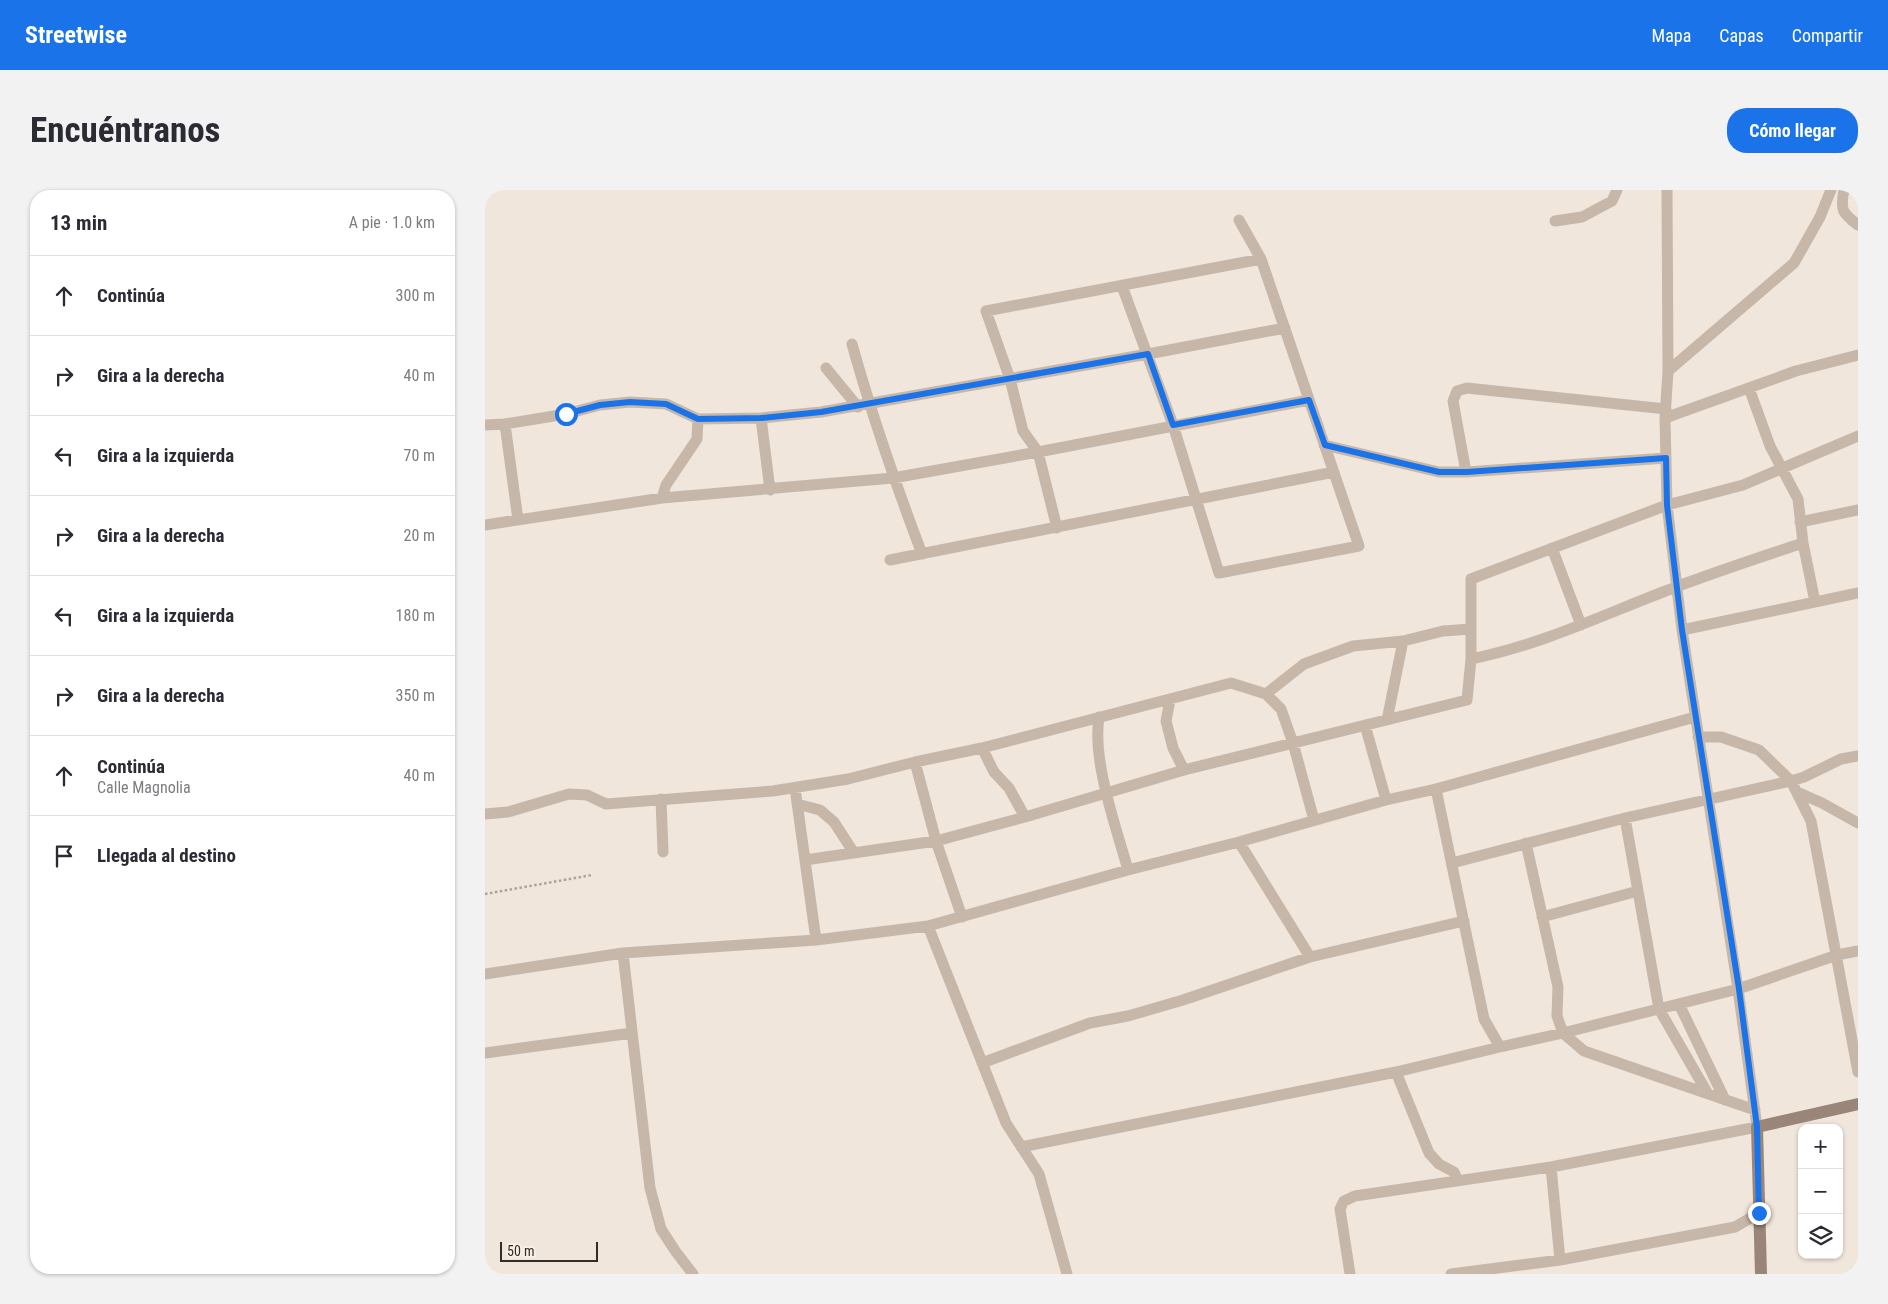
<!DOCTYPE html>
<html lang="es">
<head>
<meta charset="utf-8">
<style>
	:root { --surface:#fff; --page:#f2f2f3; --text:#2b2b33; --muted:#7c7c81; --line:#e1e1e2; --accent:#1a73e8 }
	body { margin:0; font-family:"Roboto Condensed",sans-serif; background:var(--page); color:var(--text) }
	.controls { position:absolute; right:15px; bottom:15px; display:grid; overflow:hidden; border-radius:10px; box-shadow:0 1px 4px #0004 }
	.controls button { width:45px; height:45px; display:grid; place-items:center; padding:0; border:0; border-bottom:1px solid var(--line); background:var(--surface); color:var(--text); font:25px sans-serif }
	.scale { position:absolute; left:15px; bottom:12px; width:98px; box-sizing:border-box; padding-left:5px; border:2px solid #342c27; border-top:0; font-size:14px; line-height:18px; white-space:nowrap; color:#342c27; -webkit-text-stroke:4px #f8f0e7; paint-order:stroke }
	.stop { position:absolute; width:15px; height:15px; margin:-11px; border:4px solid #1a73e8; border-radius:50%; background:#fff }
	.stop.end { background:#1a73e8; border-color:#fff; box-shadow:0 1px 5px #0008 }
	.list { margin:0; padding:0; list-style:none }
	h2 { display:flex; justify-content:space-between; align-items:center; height:65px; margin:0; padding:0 20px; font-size:21px }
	h2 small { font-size:16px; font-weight:400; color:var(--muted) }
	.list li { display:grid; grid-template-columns:32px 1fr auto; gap:15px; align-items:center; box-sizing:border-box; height:80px; padding:0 20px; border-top:1px solid var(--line) }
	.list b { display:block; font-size:19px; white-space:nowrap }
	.list p { margin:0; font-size:16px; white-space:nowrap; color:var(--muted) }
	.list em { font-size:16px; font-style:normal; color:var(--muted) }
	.icon { flex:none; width:28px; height:28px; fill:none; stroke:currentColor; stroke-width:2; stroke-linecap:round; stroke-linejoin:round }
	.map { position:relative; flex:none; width:1373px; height:1084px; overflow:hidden; border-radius:20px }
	header { display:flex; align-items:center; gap:30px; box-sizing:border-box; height:70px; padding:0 25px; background:var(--accent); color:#fff }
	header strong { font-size:24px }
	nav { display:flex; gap:28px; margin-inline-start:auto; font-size:18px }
	.intro { display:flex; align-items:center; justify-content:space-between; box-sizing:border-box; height:120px; padding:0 30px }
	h1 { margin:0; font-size:35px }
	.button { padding:12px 22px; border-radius:20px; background:var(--accent); color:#fff; font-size:18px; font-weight:700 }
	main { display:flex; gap:30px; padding:0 30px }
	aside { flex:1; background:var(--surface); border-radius:20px; box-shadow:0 1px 4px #0004 }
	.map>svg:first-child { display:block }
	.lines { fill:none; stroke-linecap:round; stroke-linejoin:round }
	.path { stroke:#b2a192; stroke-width:2.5; stroke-dasharray:2.5 2.5; stroke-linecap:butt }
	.street { stroke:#c7b7a8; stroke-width:11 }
	.secondary { stroke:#9a8679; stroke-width:12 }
	.route { stroke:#1a73e8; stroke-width:6 }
</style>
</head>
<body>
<header>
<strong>Streetwise</strong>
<nav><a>Mapa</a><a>Capas</a><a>Compartir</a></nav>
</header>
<div class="intro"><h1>Encuéntranos</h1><a class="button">Cómo llegar</a></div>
<main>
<aside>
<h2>13 min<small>A pie · 1.0 km</small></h2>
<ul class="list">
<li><svg class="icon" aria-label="ahead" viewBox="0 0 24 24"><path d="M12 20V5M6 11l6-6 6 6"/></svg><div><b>Continúa</b></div><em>300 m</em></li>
<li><svg class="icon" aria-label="right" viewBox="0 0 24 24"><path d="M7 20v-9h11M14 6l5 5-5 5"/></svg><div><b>Gira a la derecha</b></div><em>40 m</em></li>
<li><svg class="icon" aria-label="left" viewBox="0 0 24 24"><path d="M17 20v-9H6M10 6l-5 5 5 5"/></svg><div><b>Gira a la izquierda</b></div><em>70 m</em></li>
<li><svg class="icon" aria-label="right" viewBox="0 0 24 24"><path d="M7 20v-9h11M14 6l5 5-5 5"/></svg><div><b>Gira a la derecha</b></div><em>20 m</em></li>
<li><svg class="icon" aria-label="left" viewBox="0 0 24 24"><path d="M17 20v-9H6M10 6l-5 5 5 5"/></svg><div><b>Gira a la izquierda</b></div><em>180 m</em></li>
<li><svg class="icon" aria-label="right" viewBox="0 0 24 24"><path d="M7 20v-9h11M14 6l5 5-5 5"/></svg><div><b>Gira a la derecha</b></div><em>350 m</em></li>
<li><svg class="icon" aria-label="ahead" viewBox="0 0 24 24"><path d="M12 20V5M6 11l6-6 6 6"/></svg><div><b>Continúa</b><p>Calle Magnolia</p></div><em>40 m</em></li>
<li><svg class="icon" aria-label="arrive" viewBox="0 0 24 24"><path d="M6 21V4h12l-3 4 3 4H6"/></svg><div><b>Llegada al destino</b></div></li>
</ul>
</aside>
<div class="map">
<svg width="1373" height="1084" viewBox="0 0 1373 1084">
	<rect width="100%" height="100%" fill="#f0e6db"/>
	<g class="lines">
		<!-- path -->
		<path class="path" d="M0,704l107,-19"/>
		<!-- street -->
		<path class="street" d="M1359,0c-4,20 -2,23 14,35
			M1070,31l27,-4 30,-16 5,-11
			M637,96l51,139 46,148 140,-27 -98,-287 -22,-39
			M367,154c20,72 44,141 70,210
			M341,178l32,39
			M1183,181l126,-108 26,-46 11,-27
			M1264,198l21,58 28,53 5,44 12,59
			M276,228l9,72
			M1180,228l131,-47 62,-16
			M20,234l13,96
			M0,235l20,-1 61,-10 34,-9 30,-3 36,2 32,15 63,-1 60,-6 327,-58 137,-26
			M839,255l115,27h27l200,-14
			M981,282l-13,-71 4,-10 10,-3 199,21
			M177,308l4,-13 31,-46 1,-20
			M1315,332l58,-12
			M0,335l177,-27 231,-20 145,-26 271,-52
			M572,338l-19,-76 -15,-21 -13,-52 -24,-68 275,-52
			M1067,358l29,77
			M405,370l444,-88
			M1197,440l176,-37
			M986,469c71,-14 138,-47 205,-72 42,-16 85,-30 127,-44
			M781,504l38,-30 49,-18 50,-5 40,-10 28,-2
			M685,510l-4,21 7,27 11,22
			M614,527c-7,44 17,110 29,153
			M902,530l16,-79
			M880,535l21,75
			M1213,547h23l38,13 32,31 20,40 47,251
			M497,558l12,24 15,16 16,29
			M430,572l21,79 26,76
			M310,598l21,152
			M951,599l48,230 16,28
			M1312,602l25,11 36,20
			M176,609l2,53
			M312,614l23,6 14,12 20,31
			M0,624l23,-2 61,-18 18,1 19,9 167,-13 75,-12 67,-17 67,-14 249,-65 35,11 15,15 12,34 21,77
			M1140,628l34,191 49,85
			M754,652l71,115
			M1041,653l32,144 -1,29 6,17 21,18 171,59
			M320,670l131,-19 89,-24 159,-47 283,-70 4,-41v-80l196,-74 76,-20 115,-49
			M967,673l173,-45 166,-37 13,-4 37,-18 17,-3
			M1057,727l96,-26
			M443,736l78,197 33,51 28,100
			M138,763l27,235 11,41 15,23 17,22
			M0,784l138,-21 193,-13 112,-14 200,-56 111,-28 147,-42 50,-11 259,-72
			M1194,814l46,96
			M0,863l147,-20
			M497,873l108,-40 38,-7 55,-16 127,-43 154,-36
			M911,882l33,81 10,11 15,8 4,9
			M536,957l375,-75 104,-25 63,-14 175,-44 99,-34 21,-4
			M1066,977l9,93
			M865,1084l-10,-65 4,-8 11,-5 196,-29 206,-40 -19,-138 -56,-359 -15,-125 -2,-87 3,-47 -1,-181
			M966,1084l109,-14 175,-33 24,-14"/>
		<!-- secondary -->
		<path class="secondary" d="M1276,1084l-4,-147 101,-23"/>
	</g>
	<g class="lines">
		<!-- route -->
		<path class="route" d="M81,224l34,-9 30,-3 36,2 32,15 63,-1 60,-6 327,-58 25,71 136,-25 16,45 114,27h28l199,-14 1,47 15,125 57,359 18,138 2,86"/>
	</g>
</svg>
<div class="controls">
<button>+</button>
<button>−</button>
<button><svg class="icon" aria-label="layers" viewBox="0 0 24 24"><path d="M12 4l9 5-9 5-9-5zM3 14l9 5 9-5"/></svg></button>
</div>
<div class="scale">50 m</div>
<div class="stop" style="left:81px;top:224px"></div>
<div class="stop end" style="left:1274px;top:1023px"></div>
</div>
</main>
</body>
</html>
